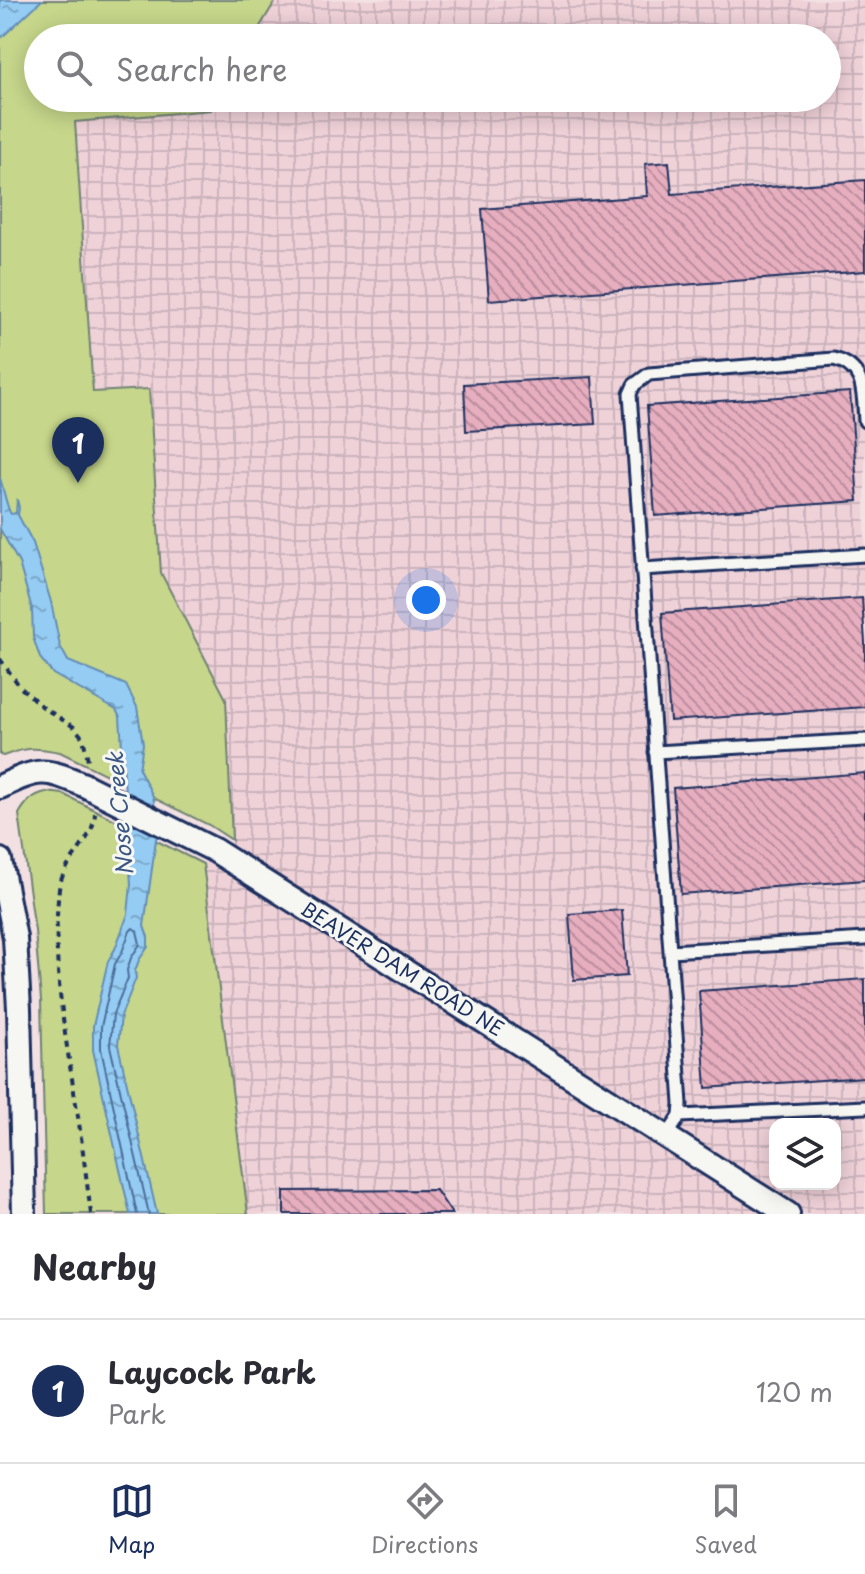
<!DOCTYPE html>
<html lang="en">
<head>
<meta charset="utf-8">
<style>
	:root { --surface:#fff; --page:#f2f2f3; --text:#2b2b33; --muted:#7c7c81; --line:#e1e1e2; --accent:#1b2f5e }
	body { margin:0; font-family:"Playpen Sans",sans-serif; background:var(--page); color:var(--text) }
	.controls { position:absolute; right:24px; bottom:24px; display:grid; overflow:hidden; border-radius:16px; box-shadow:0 4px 20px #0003 }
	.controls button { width:72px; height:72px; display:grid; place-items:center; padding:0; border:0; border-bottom:2px solid var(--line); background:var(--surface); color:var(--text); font:40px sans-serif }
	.you { position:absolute; left:426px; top:600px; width:28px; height:28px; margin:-20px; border:6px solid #fff; border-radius:50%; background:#1a73e8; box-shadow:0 0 0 12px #1a73e833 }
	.badge { display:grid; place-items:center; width:52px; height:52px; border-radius:50%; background:var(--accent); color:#fff; font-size:26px; font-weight:700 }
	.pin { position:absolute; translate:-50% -66px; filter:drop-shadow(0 2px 4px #0008) }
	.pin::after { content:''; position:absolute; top:42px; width:28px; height:24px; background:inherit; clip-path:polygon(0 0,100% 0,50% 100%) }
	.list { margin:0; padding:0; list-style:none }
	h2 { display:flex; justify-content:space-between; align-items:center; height:104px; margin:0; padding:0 32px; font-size:34px }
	h2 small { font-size:26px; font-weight:400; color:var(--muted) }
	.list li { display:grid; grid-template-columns:52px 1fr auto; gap:24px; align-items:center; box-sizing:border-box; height:144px; padding:0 32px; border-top:2px solid var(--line) }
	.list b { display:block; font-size:30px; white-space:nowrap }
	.list p { margin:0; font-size:26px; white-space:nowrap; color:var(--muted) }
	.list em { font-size:26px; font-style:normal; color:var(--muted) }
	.icon { flex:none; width:44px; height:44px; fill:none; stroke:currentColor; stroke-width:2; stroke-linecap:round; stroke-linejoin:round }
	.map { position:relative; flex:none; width:865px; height:1214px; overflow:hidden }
	.search { position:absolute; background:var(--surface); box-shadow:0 4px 20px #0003; left:24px; right:24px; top:24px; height:88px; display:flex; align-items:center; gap:20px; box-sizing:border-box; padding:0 28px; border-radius:44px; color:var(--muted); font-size:30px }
	.sheet { height:248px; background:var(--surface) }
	nav { display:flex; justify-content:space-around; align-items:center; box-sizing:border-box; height:112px; border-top:2px solid var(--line); background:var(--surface); font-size:22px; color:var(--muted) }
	nav a { display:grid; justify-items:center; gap:4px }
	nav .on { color:var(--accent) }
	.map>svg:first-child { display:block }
	.industrial { fill:url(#industrial-grid); fill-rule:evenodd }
	.green { fill:#c6d68a; stroke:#708274; stroke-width:2 }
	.water { fill:url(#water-ripples); stroke:#648db7; stroke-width:2 }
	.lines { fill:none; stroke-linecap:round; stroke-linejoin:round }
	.shore { stroke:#4c6e9a; stroke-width:2 }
	.building { fill:url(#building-back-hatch); stroke:#1b2f5e; stroke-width:2 }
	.lane-casing { stroke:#1b2f5e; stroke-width:17 }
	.street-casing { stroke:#1b2f5e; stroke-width:28 }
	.path { stroke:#1b2f5e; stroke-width:4; stroke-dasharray:6 6; stroke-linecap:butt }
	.lane { stroke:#f6f6f2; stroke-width:11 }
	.street { stroke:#f6f6f2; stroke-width:22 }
	.street-bridge-casing { stroke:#1b2f5e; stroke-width:28; stroke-linecap:butt }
	.street-bridge { stroke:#f6f6f2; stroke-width:22 }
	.labels { text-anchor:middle; stroke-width:6; stroke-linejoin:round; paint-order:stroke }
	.street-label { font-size:20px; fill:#1b2f5e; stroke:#f6f6f2 }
	.water-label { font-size:22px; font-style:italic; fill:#3a5683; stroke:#f6f6f2 }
</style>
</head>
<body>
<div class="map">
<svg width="865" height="1214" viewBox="0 0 865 1214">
	<defs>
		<pattern id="industrial-grid" width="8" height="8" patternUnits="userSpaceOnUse" patternTransform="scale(2)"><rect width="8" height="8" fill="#efd1d8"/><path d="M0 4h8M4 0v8" fill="none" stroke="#ccb4bc"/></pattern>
		<pattern id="water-ripples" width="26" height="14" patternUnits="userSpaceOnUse" patternTransform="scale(2)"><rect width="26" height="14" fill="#95ccf3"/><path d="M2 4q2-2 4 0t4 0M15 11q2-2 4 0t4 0" fill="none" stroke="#79a6c8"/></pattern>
		<pattern id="building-back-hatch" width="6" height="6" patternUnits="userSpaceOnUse" patternTransform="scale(2)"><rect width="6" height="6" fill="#e7aebf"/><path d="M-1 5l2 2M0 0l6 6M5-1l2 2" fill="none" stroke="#ba8e9e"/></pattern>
	</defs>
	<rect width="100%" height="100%" fill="#f2e0e3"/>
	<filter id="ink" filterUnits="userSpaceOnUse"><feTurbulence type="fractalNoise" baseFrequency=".0125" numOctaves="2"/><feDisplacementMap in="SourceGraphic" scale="16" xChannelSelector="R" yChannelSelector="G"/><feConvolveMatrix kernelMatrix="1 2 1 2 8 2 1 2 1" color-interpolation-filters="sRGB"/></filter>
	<g filter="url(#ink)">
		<!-- industrial -->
		<path class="industrial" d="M276,0h589v1214h-617l-45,-350 29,-24 -6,-141 -65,-126 -12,-184 -56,4 -18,-272 136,-11 7,-12h609v-60h-574zM775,1124h60v60h-60z"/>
		<!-- green -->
		<path class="green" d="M0,0h276l-23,38h-215v60h180l-7,12 -136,12 18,270 56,-3 12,184 65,126 6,141 -23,-15 -149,-73c-26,-5 -33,-5 -57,4l-3,-1z
			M46,792l17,2 140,70 45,350h-202l-5,-214 -6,-69 -16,-117c7,-12 13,-19 27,-22z"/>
		<!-- water -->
		<path class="water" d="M0,0h42l-42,39z
			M0,478c3,9 7,31 11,36l5,-1 1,-14 2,9 -1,7 15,28 18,59 9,44 8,15 58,24 11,22 6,37 -4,25 14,27 5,29 -14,101 4,11v10l-9,13 -4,11 1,7 -15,38 -3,29 39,169h-27l-37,-164v-24l15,-65 7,-12 13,-35 3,-29 -11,-168 -4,-7 -63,-36 -13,-16 -7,-21 -1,-28 -13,-46 -19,-34z"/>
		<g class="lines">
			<!-- shore -->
			<path class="shore" d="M137,1214l-36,-165v-22l14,-63 7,-12 8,-21 3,-3 4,3 3,13 -9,14 -4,12 1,8 -15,36 -3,32 39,168"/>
		</g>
		<!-- building -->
		<path class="building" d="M669,162l3,32 193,-14v91l-376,29 -7,-91 165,-13 -2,-32z
			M592,377l3,47 -129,7 -2,-47z
			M850,392l8,109 -203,15 -8,-110z
			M862,598l3,44v65l-195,14 -8,-108z
			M865,773v107l-184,14 -8,-106z
			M622,910l5,66 -53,4 -5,-66z
			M865,979v98l-159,11 -7,-97z
			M436,1190l16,24h-168v-23z"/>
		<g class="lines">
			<!-- lane casing -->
			<g class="lane-casing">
				<path id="lane" d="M642,569l223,-14
					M655,752l210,-12
					M670,951l195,-12
					M680,1116l185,-9
					M666,1137l14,-21 1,-12 -51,-710 4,-9 15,-11 185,-15c31,8 29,32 31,62"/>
			</g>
			<!-- street casing -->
			<g class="street-casing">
				<path id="street" d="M0,787c40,-19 44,-19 84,-2
					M214,850l574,364
					M0,860l15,78 4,71 5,205"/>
			</g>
			<!-- path -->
			<path class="path" d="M0,659l21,29 23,20 30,19 9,11 6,26
				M91,1214c-5,-37 -9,-74 -15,-110 -11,-71 -25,-142 -17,-215 4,-29 35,-47 36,-76"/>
			<!-- lane -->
			<use href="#lane" class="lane"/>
			<!-- street -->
			<use href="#street" class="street"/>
			<!-- street-bridge casing -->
			<g class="street-bridge-casing">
				<path id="street-bridge" d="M84,785l130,65"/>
			</g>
			<!-- street-bridge -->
			<use href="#street-bridge" class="street-bridge"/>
		</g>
	</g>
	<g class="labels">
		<!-- street labels -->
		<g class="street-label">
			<text transform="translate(402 969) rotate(32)" y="7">BEAVER DAM ROAD NE</text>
		</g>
		<!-- water labels -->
		<g class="water-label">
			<text transform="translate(120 814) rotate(-95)" y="8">Nose Creek</text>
		</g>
	</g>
</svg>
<div class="controls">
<button><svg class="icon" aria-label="layers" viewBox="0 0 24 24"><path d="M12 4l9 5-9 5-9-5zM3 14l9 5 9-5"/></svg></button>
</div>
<div class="you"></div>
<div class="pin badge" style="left:78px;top:483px">1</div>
<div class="search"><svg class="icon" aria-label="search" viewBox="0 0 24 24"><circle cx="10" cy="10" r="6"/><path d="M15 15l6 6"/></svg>Search here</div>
</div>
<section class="sheet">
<h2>Nearby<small></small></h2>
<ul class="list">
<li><span class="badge">1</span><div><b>Laycock Park</b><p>Park</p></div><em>120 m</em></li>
</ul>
</section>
<nav>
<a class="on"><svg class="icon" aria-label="map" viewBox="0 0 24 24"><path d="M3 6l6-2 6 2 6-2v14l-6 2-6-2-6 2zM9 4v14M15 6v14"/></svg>Map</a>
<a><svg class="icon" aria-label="directions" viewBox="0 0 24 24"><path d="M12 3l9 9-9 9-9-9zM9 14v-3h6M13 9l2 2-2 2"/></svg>Directions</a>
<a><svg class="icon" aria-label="saved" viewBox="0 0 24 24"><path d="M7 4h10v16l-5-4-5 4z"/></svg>Saved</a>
</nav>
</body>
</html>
